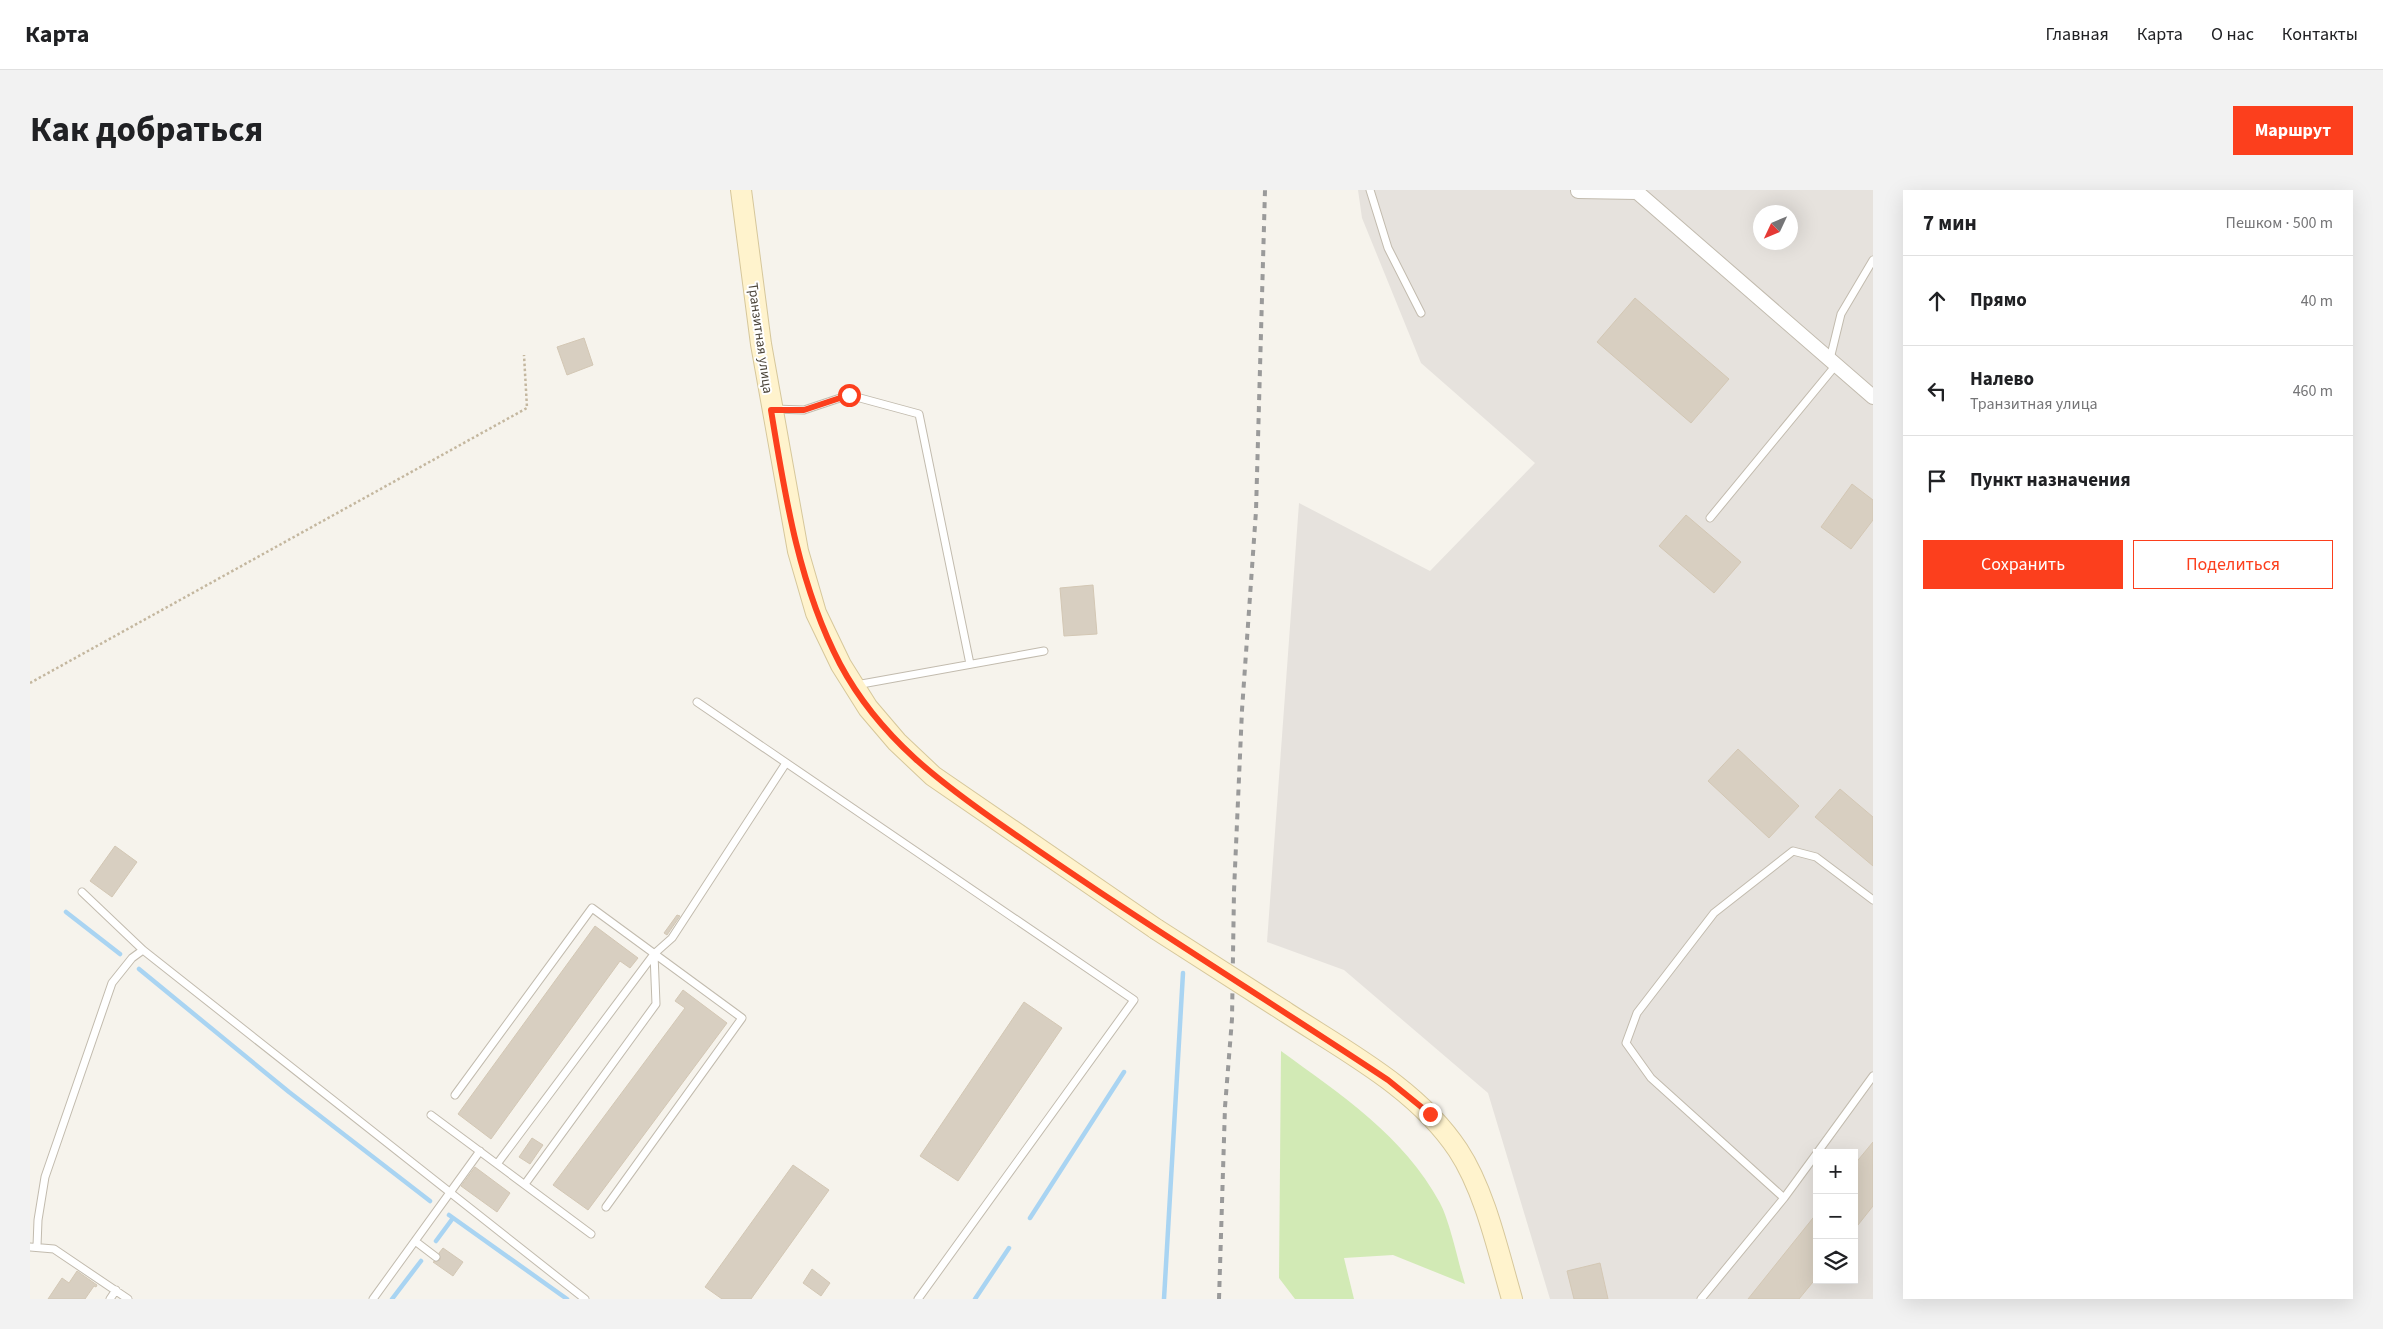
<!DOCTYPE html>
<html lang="ru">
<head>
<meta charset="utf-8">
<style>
	:root { --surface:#fff; --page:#f2f2f2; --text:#202124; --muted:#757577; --line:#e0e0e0; --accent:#fc3f1d }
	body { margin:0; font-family:"Source Sans 3",sans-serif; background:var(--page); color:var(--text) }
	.controls { position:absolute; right:15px; bottom:15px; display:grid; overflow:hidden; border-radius:0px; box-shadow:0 5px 20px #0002 }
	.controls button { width:45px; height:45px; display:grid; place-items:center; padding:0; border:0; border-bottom:1px solid var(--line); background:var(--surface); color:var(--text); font:25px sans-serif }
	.compass { position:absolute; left:1723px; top:15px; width:45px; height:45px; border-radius:50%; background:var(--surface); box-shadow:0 5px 20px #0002; rotate:226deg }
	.stop { position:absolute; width:15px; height:15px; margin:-11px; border:4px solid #fc3f1d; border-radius:50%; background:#fff }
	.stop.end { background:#fc3f1d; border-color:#fff; box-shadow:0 1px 5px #0008 }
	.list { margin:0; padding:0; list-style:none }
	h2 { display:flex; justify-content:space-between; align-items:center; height:65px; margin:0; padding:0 20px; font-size:21px }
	h2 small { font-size:16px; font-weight:400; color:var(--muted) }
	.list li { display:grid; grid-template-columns:32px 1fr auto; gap:15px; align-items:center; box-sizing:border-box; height:90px; padding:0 20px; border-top:1px solid var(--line) }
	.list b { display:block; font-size:19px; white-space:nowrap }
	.list p { margin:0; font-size:16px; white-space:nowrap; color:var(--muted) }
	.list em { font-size:16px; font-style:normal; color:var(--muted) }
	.actions { display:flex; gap:10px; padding:15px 20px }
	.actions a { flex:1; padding:11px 0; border:1px solid var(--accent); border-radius:0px; text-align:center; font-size:18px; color:var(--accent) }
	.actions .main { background:var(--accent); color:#fff }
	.icon { flex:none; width:28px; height:28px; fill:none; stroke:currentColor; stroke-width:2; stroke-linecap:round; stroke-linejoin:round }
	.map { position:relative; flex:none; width:1843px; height:1109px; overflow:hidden; border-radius:0px }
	header { display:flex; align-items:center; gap:30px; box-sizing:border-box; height:70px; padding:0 25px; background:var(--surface); border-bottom:1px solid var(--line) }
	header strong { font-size:24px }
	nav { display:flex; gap:28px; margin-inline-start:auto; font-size:18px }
	.intro { display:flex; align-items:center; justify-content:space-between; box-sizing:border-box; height:120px; padding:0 30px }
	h1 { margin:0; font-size:35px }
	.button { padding:12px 22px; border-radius:0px; background:var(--accent); color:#fff; font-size:18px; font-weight:700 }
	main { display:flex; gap:30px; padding:0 30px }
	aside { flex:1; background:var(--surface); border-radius:0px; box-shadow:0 5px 20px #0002 }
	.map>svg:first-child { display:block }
	.industrial { fill:#e6e2dd; fill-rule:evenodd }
	.green { fill:#d2eab5 }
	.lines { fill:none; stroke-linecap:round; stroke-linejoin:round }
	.stream { stroke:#a9d4f2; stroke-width:4.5 }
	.building { fill:#d8cfc1; stroke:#d3c7b4 }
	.service-casing { stroke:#c2bbae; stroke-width:9 }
	.minor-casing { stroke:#c2bbae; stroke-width:16 }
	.secondary-casing { stroke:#d6c79b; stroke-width:22 }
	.path { stroke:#c4b79f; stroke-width:2.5; stroke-dasharray:2.5 2.5; stroke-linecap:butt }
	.service { stroke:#fff; stroke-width:7 }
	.minor { stroke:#fff; stroke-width:14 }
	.secondary { stroke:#fff3cd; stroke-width:20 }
	.rail { stroke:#9a9a9a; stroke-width:4; stroke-dasharray:6 6; stroke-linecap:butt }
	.secondary-bridge-casing { stroke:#d6c79b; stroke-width:22; stroke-linecap:butt }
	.secondary-bridge { stroke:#fff3cd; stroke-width:20 }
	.route { stroke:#fc3f1d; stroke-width:6 }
	.labels { text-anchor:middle; stroke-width:4; stroke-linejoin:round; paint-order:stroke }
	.street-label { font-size:14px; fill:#4b4439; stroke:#fff }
</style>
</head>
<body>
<header>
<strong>Карта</strong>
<nav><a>Главная</a><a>Карта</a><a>О нас</a><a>Контакты</a></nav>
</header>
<div class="intro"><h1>Как добраться</h1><a class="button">Маршрут</a></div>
<main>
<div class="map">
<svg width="1843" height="1109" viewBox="0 0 1843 1109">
	<rect width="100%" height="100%" fill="#f6f3ec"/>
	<!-- industrial -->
	<path class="industrial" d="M1328,0h515v1109h-323l-62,-206 -144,-123 -77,-28 32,-439 131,68 105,-108 -114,-100 -59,-145zM1730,22h30v30h-30zM1787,963h37v127h-37z"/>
	<!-- green -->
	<path class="green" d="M1251,861c59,43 123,85 159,152 10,19 18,58 25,81l-72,-29 -49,3 10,41h-59l-16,-21z"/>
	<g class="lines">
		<!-- stream -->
		<path class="stream" d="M36,722l54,42
			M109,779l150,123 141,109
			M419,1025l118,84
			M1000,1028l94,-146
			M406,1051l17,-23
			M362,1109l29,-38
			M945,1109l34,-51
			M1134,1109l19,-326"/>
	</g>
	<!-- building -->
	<path class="building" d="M1605,108l94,81 -38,44 -94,-81z
		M554,148l9,27 -26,10 -10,-28z
		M1822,294l21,16v20l-22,29 -30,-22z
		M1656,325l55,47 -27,31 -55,-47z
		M1063,395l4,49 -33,2 -4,-48z
		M1708,559l61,57 -30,32 -61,-57z
		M1810,599l33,28v49l-58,-49z
		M85,656l22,16 -25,35 -22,-16z
		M647,725l3,1 -13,19 -3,-2z
		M565,736l43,32 -8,10 -10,-7 -129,178 -33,-25z
		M653,800l44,33 -139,187 -35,-25 132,-177 -10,-7z
		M994,812l38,26 -104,153 -38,-25z
		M502,948l11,7 -13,19 -11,-7z
		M1843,952v64l-19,24v-65z
		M763,975l36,25 -78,109h-29l-17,-12z
		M445,977l35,26 -13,19 -36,-26z
		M1787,1023v64l-18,22h-51z
		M413,1058l20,14 -10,14 -20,-14 7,-2 -1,-7z
		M1570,1073l8,36h-34l-7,-28z
		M782,1079l18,14 -9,13 -18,-13z
		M47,1081l20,14 -1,2 -2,-1 -9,13h-37l14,-21 7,5z"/>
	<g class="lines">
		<!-- service casing -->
		<g class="service-casing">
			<path id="service" d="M1340,0l18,58 33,65
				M1800,169l11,-45 32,-54
				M744,219l30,1 45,-15 70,19 51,250
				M1680,328l126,-153
				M826,495l188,-34
				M667,512l437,298 -216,299
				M52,702l61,58 442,349
				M425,905l137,-187 150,110 -136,189
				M401,925l160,119
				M1787,963l56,-77
				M467,974l157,-210 18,-16 114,-175
				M495,994l131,-180 -2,-50
				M1754,1008l-133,-120 -25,-35 11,-30 77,-100 79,-62 23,6 57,43
				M385,1051l21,16
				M7,1056l1,-26 7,-43 67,-194 20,-25 11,-8
				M0,1057l24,2 74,50
				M80,1109l6,-9
				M343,1109l107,-148
				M1671,1109l83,-101 33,-45"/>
		</g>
		<!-- minor casing -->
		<g class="minor-casing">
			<path id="minor" d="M1548,1l59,1 236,205"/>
		</g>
		<!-- secondary casing -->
		<g class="secondary-casing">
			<path id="secondary" d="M711,0l20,154 37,207 18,62 25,52 27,43 29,34 36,34 223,153
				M1254,821c61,40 133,77 174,139 27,41 40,101 54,149"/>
		</g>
		<!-- path -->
		<path class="path" d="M0,493l497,-275 -3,-53"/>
		<!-- service -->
		<use href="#service" class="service"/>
		<!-- minor -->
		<use href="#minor" class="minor"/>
		<!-- secondary -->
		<use href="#secondary" class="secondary"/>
		<!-- rail -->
		<path class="rail" d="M1189,1109l6,-192 7,-88 2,-128 8,-181 14,-199 9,-321"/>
		<!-- secondary-bridge casing -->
		<g class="secondary-bridge-casing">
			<path id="secondary-bridge" d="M1126,739l128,82"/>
		</g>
		<!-- secondary-bridge -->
		<use href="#secondary-bridge" class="secondary-bridge"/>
	</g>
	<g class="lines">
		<!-- route -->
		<path class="route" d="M819,205l-45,15h-33c14,86 28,176 69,254 40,75 102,120 170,167 30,21 61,42 91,62 95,63 192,124 287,187l42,34"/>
	</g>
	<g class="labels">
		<!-- street labels -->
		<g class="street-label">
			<text transform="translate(731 148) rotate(82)" y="5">Транзитная улица</text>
		</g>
	</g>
</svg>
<div class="controls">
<button>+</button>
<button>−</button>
<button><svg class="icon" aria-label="layers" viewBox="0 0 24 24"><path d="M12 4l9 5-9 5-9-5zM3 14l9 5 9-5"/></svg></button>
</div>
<svg class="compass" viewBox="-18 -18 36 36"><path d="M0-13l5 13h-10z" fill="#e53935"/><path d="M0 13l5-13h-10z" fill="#757577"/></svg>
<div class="stop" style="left:819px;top:205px"></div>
<div class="stop end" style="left:1400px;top:924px"></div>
</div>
<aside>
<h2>7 мин<small>Пешком · 500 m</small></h2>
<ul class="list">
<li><svg class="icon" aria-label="ahead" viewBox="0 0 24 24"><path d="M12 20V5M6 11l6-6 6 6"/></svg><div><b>Прямо</b></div><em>40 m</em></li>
<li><svg class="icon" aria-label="left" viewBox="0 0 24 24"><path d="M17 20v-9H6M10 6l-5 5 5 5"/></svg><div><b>Налево</b><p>Транзитная улица</p></div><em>460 m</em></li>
<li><svg class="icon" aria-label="arrive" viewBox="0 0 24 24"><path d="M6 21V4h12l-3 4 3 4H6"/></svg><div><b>Пункт назначения</b></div></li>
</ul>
<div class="actions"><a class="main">Сохранить</a><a>Поделиться</a></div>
</aside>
</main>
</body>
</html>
